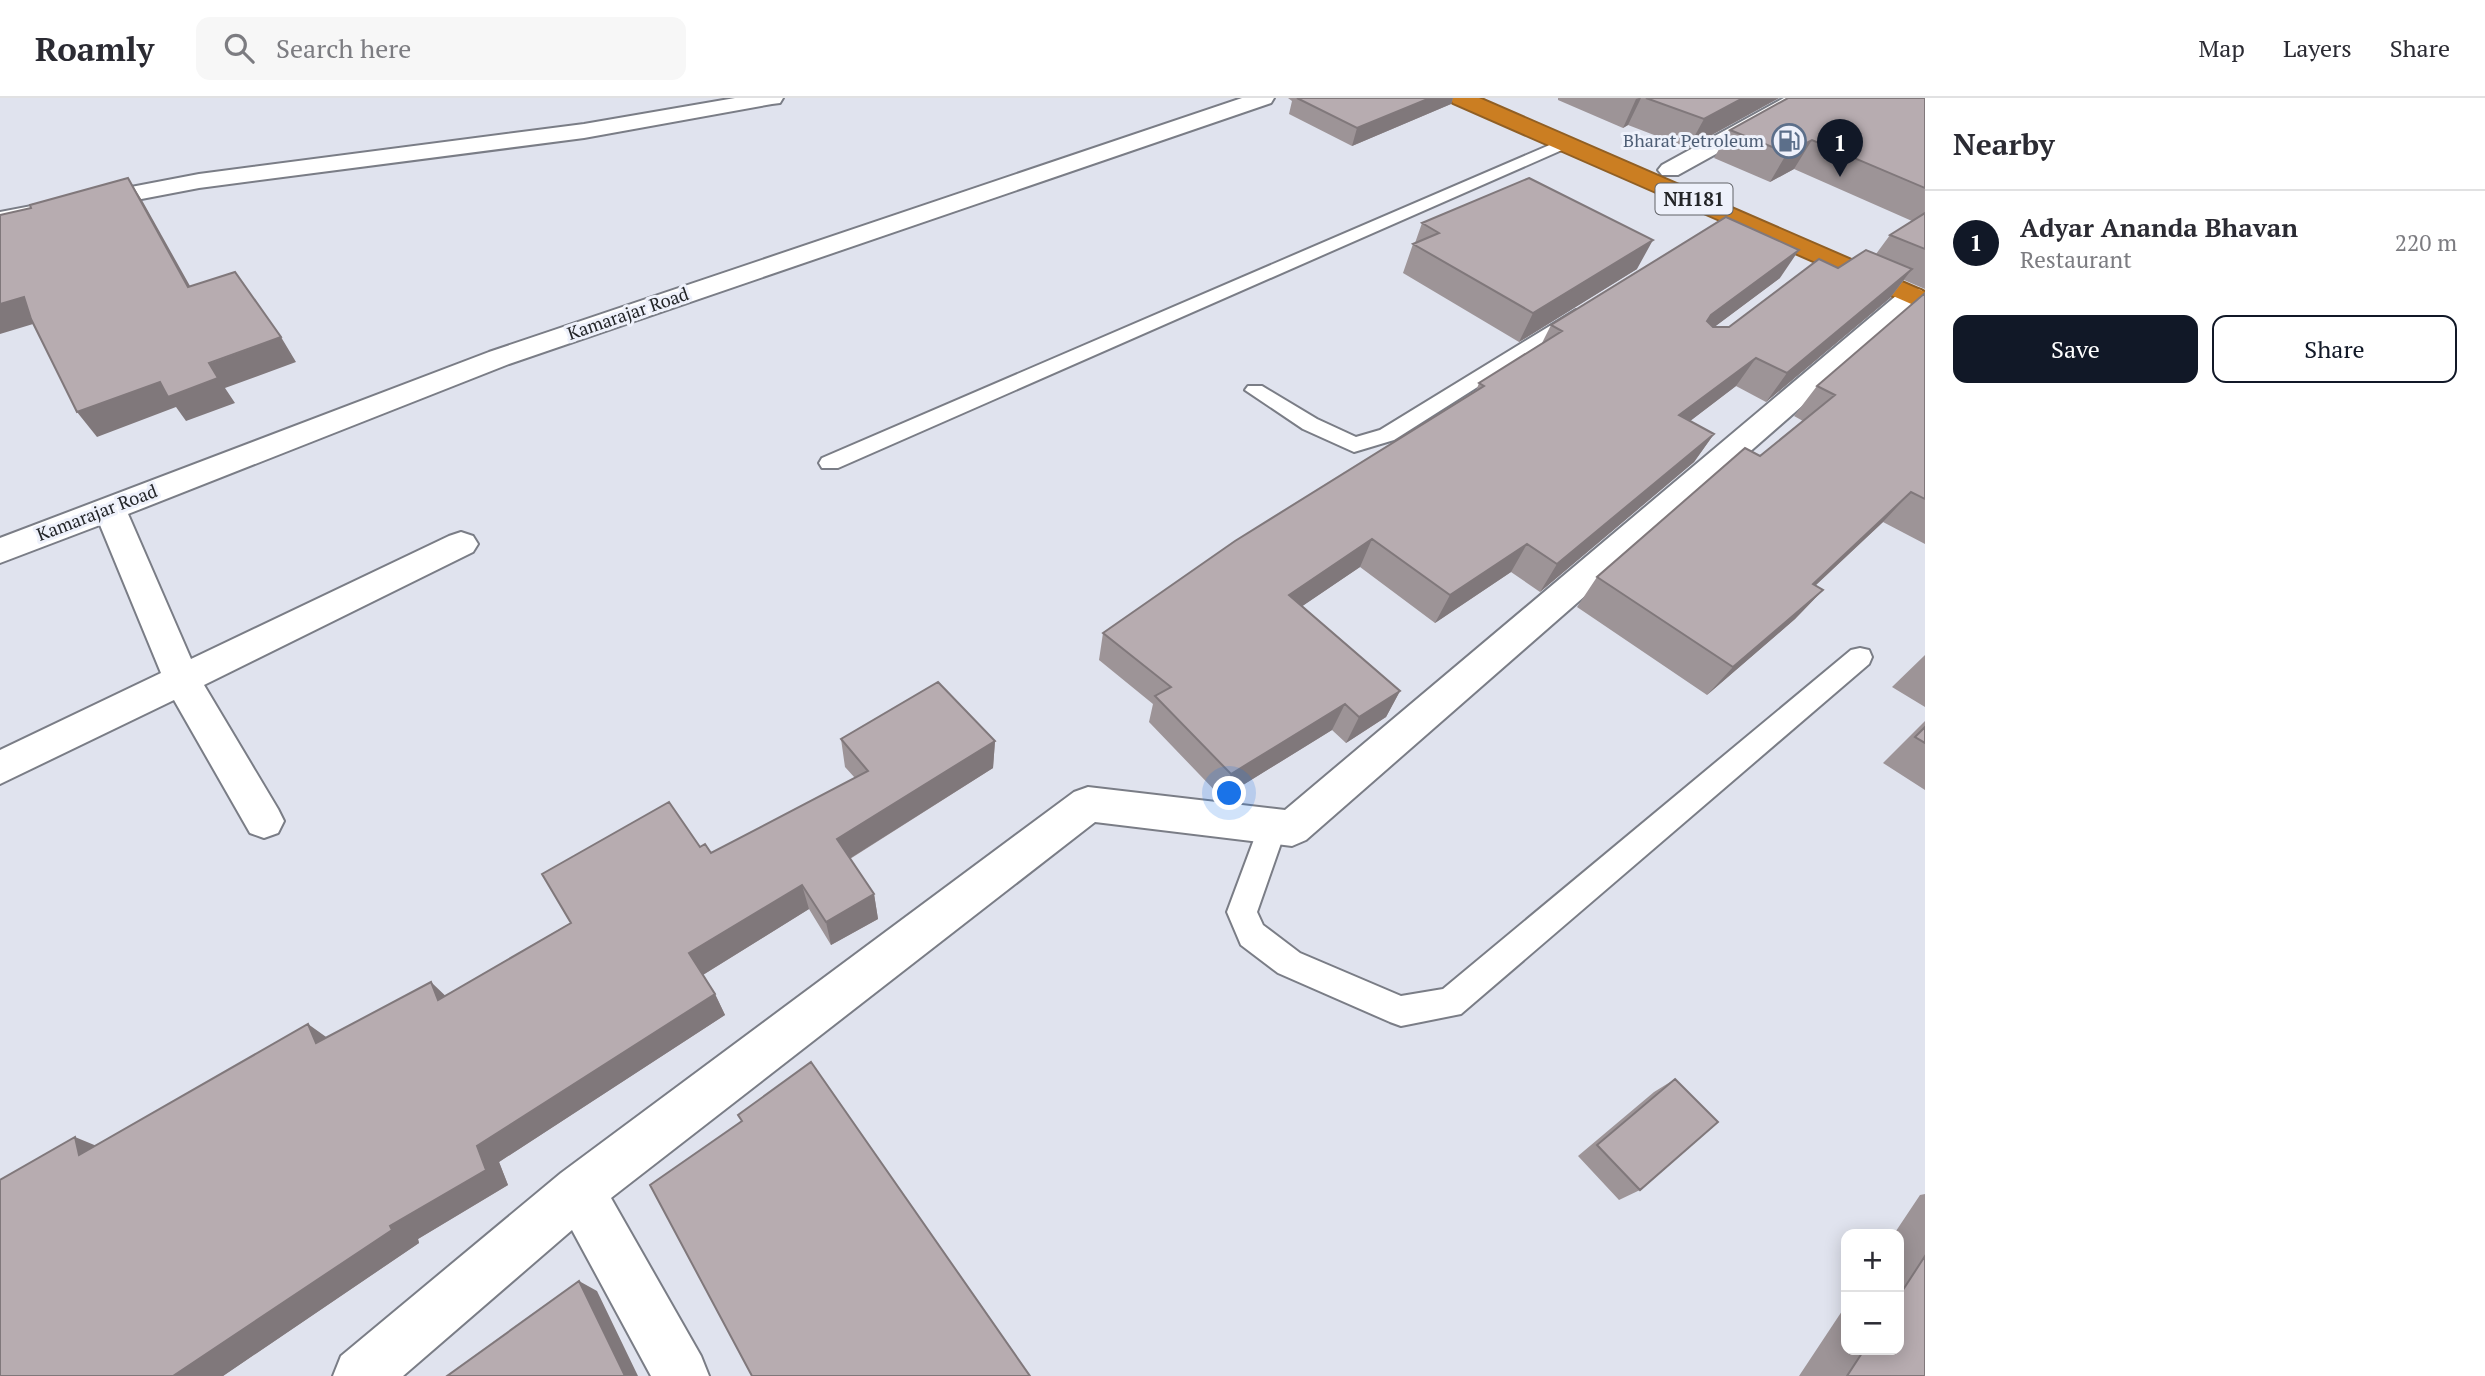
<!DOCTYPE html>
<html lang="en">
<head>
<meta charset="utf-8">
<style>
	:root { --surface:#fff; --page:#f7f7f7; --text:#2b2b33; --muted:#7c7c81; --line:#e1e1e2; --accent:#111827 }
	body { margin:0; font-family:"PT Serif",serif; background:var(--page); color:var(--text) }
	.controls { position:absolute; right:21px; bottom:21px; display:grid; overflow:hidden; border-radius:14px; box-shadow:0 4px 18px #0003 }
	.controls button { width:63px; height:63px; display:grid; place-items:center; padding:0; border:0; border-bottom:2px solid var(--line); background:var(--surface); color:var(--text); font:35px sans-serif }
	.you { position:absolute; left:1230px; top:696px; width:24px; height:24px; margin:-18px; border:5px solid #fff; border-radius:50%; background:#1a73e8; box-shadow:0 0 0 10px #1a73e833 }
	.badge { display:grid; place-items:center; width:46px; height:46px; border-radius:50%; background:var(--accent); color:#fff; font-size:23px; font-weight:700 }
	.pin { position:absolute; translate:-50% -58px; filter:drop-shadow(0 2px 4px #0008) }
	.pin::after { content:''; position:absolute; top:37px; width:24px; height:21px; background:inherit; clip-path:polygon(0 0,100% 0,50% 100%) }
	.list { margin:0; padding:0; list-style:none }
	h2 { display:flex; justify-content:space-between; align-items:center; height:91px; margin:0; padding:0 28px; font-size:30px }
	h2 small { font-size:23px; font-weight:400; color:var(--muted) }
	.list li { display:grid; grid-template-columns:46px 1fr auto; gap:21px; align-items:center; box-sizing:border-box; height:105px; padding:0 28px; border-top:2px solid var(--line) }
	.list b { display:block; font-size:26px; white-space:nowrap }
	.list p { margin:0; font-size:23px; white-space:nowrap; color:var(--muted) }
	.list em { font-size:23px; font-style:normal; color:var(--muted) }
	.actions { display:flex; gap:14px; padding:21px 28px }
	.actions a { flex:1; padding:16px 0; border:2px solid var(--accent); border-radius:14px; text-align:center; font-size:24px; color:var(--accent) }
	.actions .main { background:var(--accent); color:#fff }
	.icon { flex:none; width:38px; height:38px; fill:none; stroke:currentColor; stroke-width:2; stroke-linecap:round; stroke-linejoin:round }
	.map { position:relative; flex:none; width:1925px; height:1278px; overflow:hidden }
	header { display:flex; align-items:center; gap:42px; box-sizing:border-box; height:98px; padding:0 35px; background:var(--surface); border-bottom:2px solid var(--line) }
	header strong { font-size:33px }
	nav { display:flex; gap:38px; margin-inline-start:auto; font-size:24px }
	.search { width:490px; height:63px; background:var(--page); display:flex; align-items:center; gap:18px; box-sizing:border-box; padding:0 24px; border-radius:14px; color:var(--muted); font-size:26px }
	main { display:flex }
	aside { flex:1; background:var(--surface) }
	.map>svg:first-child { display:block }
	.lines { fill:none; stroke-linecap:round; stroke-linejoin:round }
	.lane-casing { stroke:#7a7d86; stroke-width:4 }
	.street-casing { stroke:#7a7d86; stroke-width:4 }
	.highway-casing { stroke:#905f24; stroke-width:4 }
	.lane { fill:#fff; fill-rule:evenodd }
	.street { fill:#fff; fill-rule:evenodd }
	.highway { fill:#cb7e22; fill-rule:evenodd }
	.wall { fill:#9d9497 }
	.shaded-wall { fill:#80787b }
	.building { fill:#b7acb0; stroke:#80787b; stroke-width:2 }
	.labels { text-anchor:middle; stroke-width:6; stroke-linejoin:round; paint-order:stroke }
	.far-service-label { font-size:18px; fill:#4e5e75; stroke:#eef1fb; text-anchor:end }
	.far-street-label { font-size:18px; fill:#232528; stroke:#eef1fb }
	.shield { fill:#eef1fb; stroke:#606267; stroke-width:2 }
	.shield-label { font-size:19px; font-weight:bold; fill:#232528 }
</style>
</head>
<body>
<header>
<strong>Roamly</strong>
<div class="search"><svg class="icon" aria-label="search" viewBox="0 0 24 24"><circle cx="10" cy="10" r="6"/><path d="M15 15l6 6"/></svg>Search here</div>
<nav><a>Map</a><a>Layers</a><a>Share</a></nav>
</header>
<main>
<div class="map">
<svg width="1925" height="1278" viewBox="0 0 1925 1278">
	<rect width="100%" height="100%" fill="#e0e3ee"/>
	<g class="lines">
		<!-- lane casing -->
		<g class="lane-casing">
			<path id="lane" d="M1566,40l5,2 3,3 -3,3 -733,322h-16l-3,-5 3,-5z
				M1576,212l9,6 -2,4 -189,120 -40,12 -51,-23 -58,-39 3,-4h14l55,33 39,18 24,-7z
				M1860,550l9,2 3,7 -3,7 -408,350 -60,12 -11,-4 -112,-49 -37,-28 -14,-33 32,-86 4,-8 10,-4 10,4 4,8 -30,86 6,13 37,28 101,43 42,-7 408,-339z"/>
		</g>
		<!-- street casing -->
		<g class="street-casing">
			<path id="street" d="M735,0h48l-3,5 -8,1 -188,34 -385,50 -199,38v-14l199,-38 385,-50z
				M1242,0h32l-3,5 -762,261 -381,150 63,145 258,-123 12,-4 12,4 5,8 -5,8 -269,133 74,124 6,12 -6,12 -14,5 -14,-5 -76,-133 -174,84v-34l161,-77 -61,-148 -100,38v-25l489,-186z
				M1784,0h27l-3,5 -130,72h-16l-4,-5 4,-5z
				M1912,190l9,2 4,5 -4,7 -615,538 -14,6 -197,-24 -484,376 90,158 8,20h-58l-79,-146 -169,146h-70l8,-20 220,-183 513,-381 14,-5 197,23 618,-520z"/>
		</g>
		<!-- highway casing -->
		<g class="highway-casing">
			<path id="highway" d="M1450,0h29l446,194v18l-472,-207z"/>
		</g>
		<!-- lane -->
		<use href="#lane" class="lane"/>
		<!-- street -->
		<use href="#street" class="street"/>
		<!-- highway -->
		<use href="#highway" class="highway"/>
	</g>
	<!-- wall -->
	<path class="wall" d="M1288,0h165l-2,6 -99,42 -63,-32 3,-13z
		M1558,0h221l-91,50 -60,-23 -5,3 -65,-28z
		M1925,0v191l-21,-9 -14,18 -124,104 -30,-16 -46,35 24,13 -20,28 -154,130 -29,-20 -76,51 -75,-56 -58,39 98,85 -14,26 -40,26 -14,-13 -110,68 -73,-76 4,-18 -54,-44 4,-27 373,-242 3,-8 63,-40 9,-18 229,-47 -66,49h15l109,-59 38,-14 14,-19 22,-14 -118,-52 -24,13 -56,-24 16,-28z
		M1422,125l215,46 -118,73 -116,-69 10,-29 2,-1z
		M1925,195v251l-42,-22 -68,64 8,4 -28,29 -88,76 -130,-88 20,-30 163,-121 43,-35 -9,-5 23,-30z
		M1925,557v52l-33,-20z
		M1925,623v69l-42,-27z
		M841,641l154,2 -2,27 -143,91 24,35 4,25 -47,26 -22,-36 -106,66 12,19 10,21 -226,147 9,23 -90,54 1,4 -196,133h-223l95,-230 232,-108 118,-42 255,-149 11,6 144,-75 -10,-11z
		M1675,981l-35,111 -21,10 -41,-44 76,-64z
		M1925,1096v182h-126l47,-71v45h53v-116h-5l26,-39z"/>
	<!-- shaded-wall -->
	<path class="shaded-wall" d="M1430,0h23l-2,6 -99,42 5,-18z
		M1639,0h2l-13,27 -5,3 13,-29z
		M1743,0h36l-91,50 16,-29z
		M1812,42l-18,29 -24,13 17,-29z
		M128,80l15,24 61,109 -16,-24z
		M1653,142l-16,29 -118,73 14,-29z
		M1799,152l-19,28 -87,65 18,-28z
		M1912,171l-22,29 -124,104 21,-29z
		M24,199l19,24 -43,13v-30z
		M281,239l15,25 -71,26 10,15 -49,18 -10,-14 -79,30 -20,-25z
		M1756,260l-20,28 -76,58 19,-29z
		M1714,336l-20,28 -154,130 17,-28z
		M1911,394l-28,30 -97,91 27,-29z
		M1372,441l-12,28 -81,55 10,-27z
		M1527,446l-16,28 -76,51 15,-28z
		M1823,492l-28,29 -88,76 26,-28z
		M1400,593l-14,26 -40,26 13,-26z
		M1345,606l-13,26 -110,68 9,-24z
		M995,643l-2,27 -152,96 -4,-25z
		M802,787l7,24 -108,67 -12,-23z
		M874,796l4,25 -47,26 -5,-23z
		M431,884l23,22 -16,-4z
		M715,896l10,21 -226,147 9,23 -90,54 1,4 -196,133h-50l217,-150 87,-80z
		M308,926l28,20 -20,-1z
		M75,1039l41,17 -37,1z
		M579,1183l18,10 41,85h-13z"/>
	<!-- building -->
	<path class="building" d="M1297,0h133l-73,30z
		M1646,0h97l-39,21z
		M1788,0h137v90l-113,-48 -25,13 -57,-23z
		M128,80l60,109 47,-15 46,65 -72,26 9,15 -50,19 -8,-15 -83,30 -46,-93 -7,-22 -24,7v-89l31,-7 -1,-3z
		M1529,80l124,62 -120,73 -120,-69 26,-11 -17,-10z
		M1925,115v36l-35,-14z
		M1726,119l73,33 -88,65 -4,6 6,6h16l90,-68 19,9 28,-18 46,19 -125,104 -31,-15 -77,57 35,19 -157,130 -30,-20 -77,51 -78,-56 -83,56 111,96 -41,26 -14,-13 -114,70 -76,-78 16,-9 -68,-54 132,-92 249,-155 -5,-3 83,-52 -11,-6z
		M1925,195v206l-14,-7 -98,92 10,6 -90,77 -136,-90 148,-129 15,8 75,-61 -18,-9z
		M938,584l57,59 -158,98 37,55 -48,28 -24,-37 -113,68 26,41 -238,152 9,24 -96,56 2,4 -219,146h-173v-196l75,-43 4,18 229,-131 8,19 115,-61 7,18 133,-77 -29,-49 127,-72 31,45 5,-3 6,9 157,-82 -27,-32z
		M1925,629v16l-10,-6z
		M811,964l219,314h-278l-102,-191 92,-64 -4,-6z
		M1675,981l43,43 -78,68 -43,-45z
		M1925,1158v120h-78l17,-26h35v-54z
		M579,1183l46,95h-178z"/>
	<!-- icons -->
	<defs>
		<g id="fuel-ring" transform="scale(1.75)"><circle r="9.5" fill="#eef1fb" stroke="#5c6f8a" stroke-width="1.5"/><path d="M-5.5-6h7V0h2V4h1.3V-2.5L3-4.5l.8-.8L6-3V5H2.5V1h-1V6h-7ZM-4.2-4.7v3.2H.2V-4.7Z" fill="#5c6f8a"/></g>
	</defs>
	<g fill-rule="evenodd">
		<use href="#fuel-ring" x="1789" y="43"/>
	</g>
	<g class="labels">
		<!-- far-service labels -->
		<g class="far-service-label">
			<text x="1764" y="49">Bharat Petroleum</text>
		</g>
		<!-- far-street labels -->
		<g class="far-street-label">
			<text transform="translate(628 216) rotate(-19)" y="6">Kamarajar Road</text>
			<text transform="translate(97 415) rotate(-21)" y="6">Kamarajar Road</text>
		</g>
		<!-- shield labels -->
		<rect class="shield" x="1655.5" y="85.5" width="77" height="31" rx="5"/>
		<g class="shield-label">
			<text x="1694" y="108">NH181</text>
		</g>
	</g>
</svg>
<div class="controls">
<button>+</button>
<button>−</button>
</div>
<div class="you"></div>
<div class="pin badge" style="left:1840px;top:79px">1</div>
</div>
<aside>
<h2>Nearby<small></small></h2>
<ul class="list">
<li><span class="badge">1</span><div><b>Adyar Ananda Bhavan</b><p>Restaurant</p></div><em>220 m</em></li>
</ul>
<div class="actions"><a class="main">Save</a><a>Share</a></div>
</aside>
</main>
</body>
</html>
